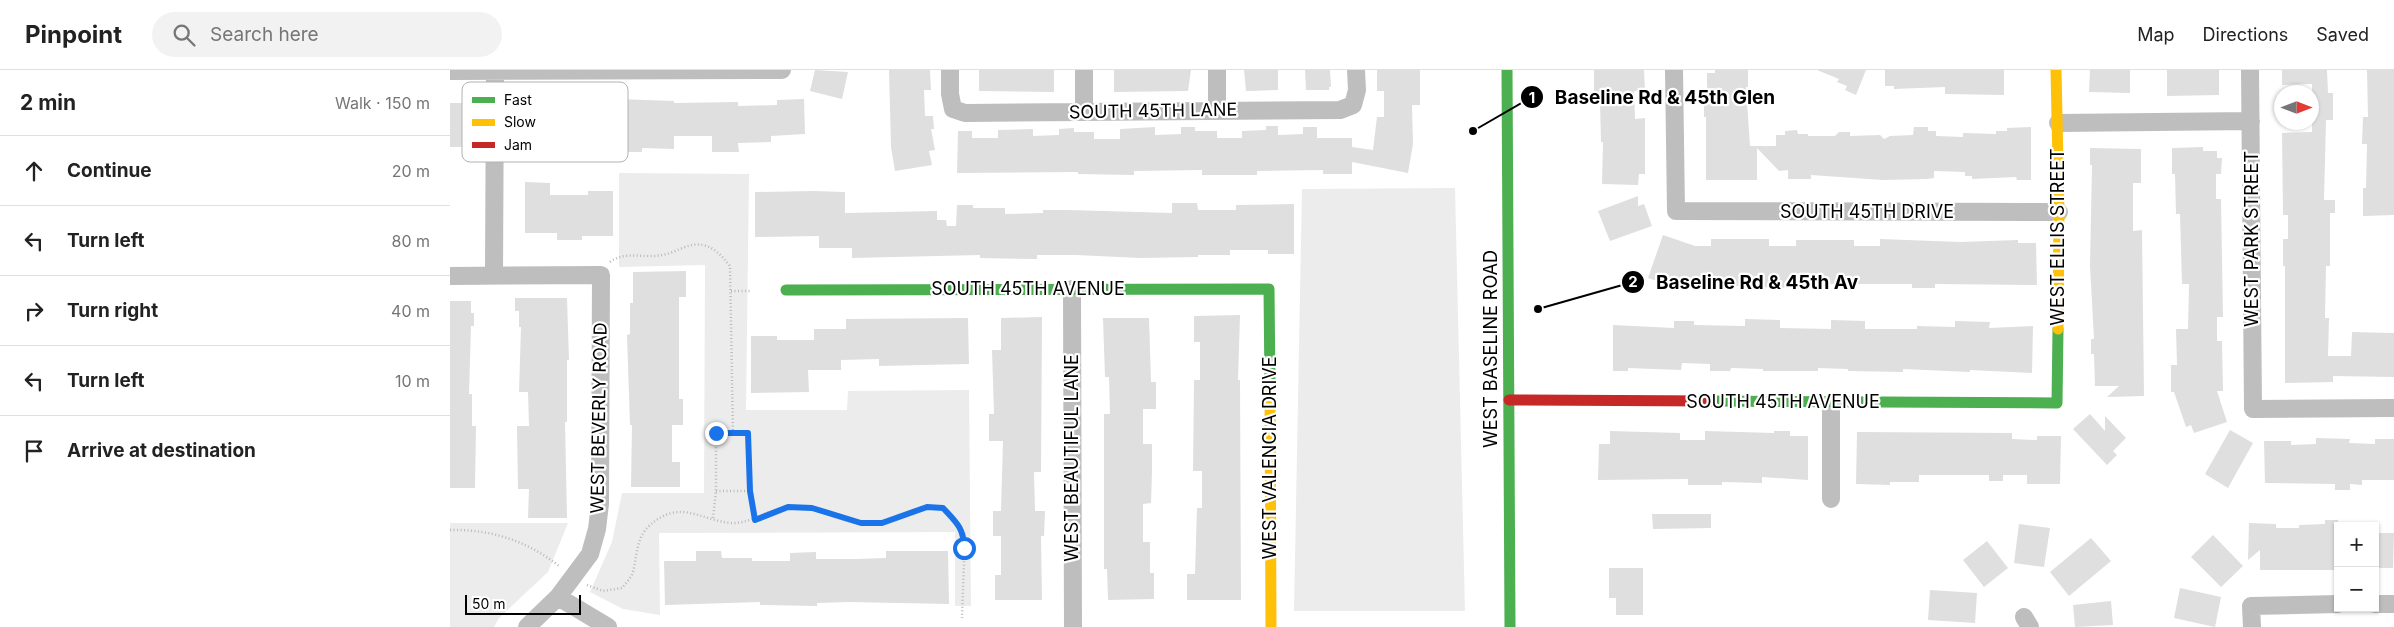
<!DOCTYPE html>
<html lang="en">
<head>
<meta charset="utf-8">
<style>
	:root { --surface:#fff; --page:#f2f2f2; --text:#222; --muted:#767676; --line:#e0e0e0 }
	body { margin:0; font-family:Inter,sans-serif; background:var(--page); color:var(--text) }
	.controls { position:absolute; right:15px; bottom:15px; display:grid; overflow:hidden; border-radius:0px; box-shadow:0 1px 4px #0004 }
	.controls button { width:45px; height:45px; display:grid; place-items:center; padding:0; border:0; border-bottom:1px solid var(--line); background:var(--surface); color:var(--text); font:25px sans-serif }
	.compass { position:absolute; left:1824px; top:15px; width:45px; height:45px; border-radius:50%; background:var(--surface); box-shadow:0 1px 4px #0004; rotate:90deg }
	.scale { position:absolute; left:15px; bottom:12px; width:116px; box-sizing:border-box; padding-left:5px; border:2px solid #000; border-top:0; font-size:14px; line-height:18px; white-space:nowrap; color:#000; -webkit-text-stroke:4px #fff; paint-order:stroke }
	.stop { position:absolute; width:15px; height:15px; margin:-11px; border:4px solid #1a73e8; border-radius:50%; background:#fff }
	.stop.end { background:#1a73e8; border-color:#fff; box-shadow:0 1px 5px #0008 }
	.list { margin:0; padding:0; list-style:none }
	h2 { display:flex; justify-content:space-between; align-items:center; height:65px; margin:0; padding:0 20px; font-size:21px }
	h2 small { font-size:16px; font-weight:400; color:var(--muted) }
	.list li { display:grid; grid-template-columns:32px 1fr auto; gap:15px; align-items:center; box-sizing:border-box; height:70px; padding:0 20px; border-top:1px solid var(--line) }
	.list b { display:block; font-size:19px; white-space:nowrap }
	.list em { font-size:16px; font-style:normal; color:var(--muted) }
	.icon { flex:none; width:28px; height:28px; fill:none; stroke:currentColor; stroke-width:2; stroke-linecap:round; stroke-linejoin:round }
	.map { position:relative; flex:none; width:1944px; height:557px; overflow:hidden }
	header { display:flex; align-items:center; gap:30px; box-sizing:border-box; height:70px; padding:0 25px; background:var(--surface); border-bottom:1px solid var(--line) }
	header strong { font-size:24px }
	nav { display:flex; gap:28px; margin-inline-start:auto; font-size:18px }
	.search { width:350px; height:45px; background:var(--page); display:flex; align-items:center; gap:12px; box-sizing:border-box; padding:0 18px; border-radius:28px; color:var(--muted); font-size:19px }
	main { display:flex }
	aside { flex:1; background:var(--surface) }
	.map>svg:first-child { display:block }
	.green { fill:#ececec }
	.building { fill:#dfdfdf }
	.lines { fill:none; stroke-linecap:round; stroke-linejoin:round }
	.path { stroke:#b9b9b9; stroke-width:2.5; stroke-dasharray:1 2.5; stroke-linecap:butt }
	.street { stroke:#bebebe; stroke-width:18 }
	.fast { stroke:#4caf50; stroke-width:11 }
	.slow { stroke:#ffc107; stroke-width:11 }
	.jam { stroke:#c62828; stroke-width:11 }
	.route { stroke:#1a73e8; stroke-width:6 }
	.labels { text-anchor:middle; stroke-width:4.5; stroke-linejoin:round; paint-order:stroke }
	.street-label { font-size:18px; fill:#000; stroke:#fff }
	.key { fill:#fff; stroke:#b2b2b2; stroke-width:1 }
	.key-label { font-size:14px; fill:#000 }
	.leader { fill:none; stroke:#000; stroke-width:2 }
	.callout-dot { fill:#000; stroke:#fff; stroke-width:2 }
	.mark-label { font-size:15px; text-anchor:middle; font-weight:bold; fill:#fff }
	.callout-label { font-size:19px; text-anchor:middle; font-weight:bold; fill:#000; stroke:#fff; stroke-width:4.5; stroke-linejoin:round; paint-order:stroke }
</style>
</head>
<body>
<header>
<strong>Pinpoint</strong>
<div class="search"><svg class="icon" aria-label="search" viewBox="0 0 24 24"><circle cx="10" cy="10" r="6"/><path d="M15 15l6 6"/></svg>Search here</div>
<nav><a>Map</a><a>Directions</a><a>Saved</a></nav>
</header>
<main>
<aside>
<h2>2 min<small>Walk · 150 m</small></h2>
<ul class="list">
<li><svg class="icon" aria-label="ahead" viewBox="0 0 24 24"><path d="M12 20V5M6 11l6-6 6 6"/></svg><div><b>Continue</b></div><em>20 m</em></li>
<li><svg class="icon" aria-label="left" viewBox="0 0 24 24"><path d="M17 20v-9H6M10 6l-5 5 5 5"/></svg><div><b>Turn left</b></div><em>80 m</em></li>
<li><svg class="icon" aria-label="right" viewBox="0 0 24 24"><path d="M7 20v-9h11M14 6l5 5-5 5"/></svg><div><b>Turn right</b></div><em>40 m</em></li>
<li><svg class="icon" aria-label="left" viewBox="0 0 24 24"><path d="M17 20v-9H6M10 6l-5 5 5 5"/></svg><div><b>Turn left</b></div><em>10 m</em></li>
<li><svg class="icon" aria-label="arrive" viewBox="0 0 24 24"><path d="M6 21V4h12l-3 4 3 4H6"/></svg><div><b>Arrive at destination</b></div></li>
</ul>
</aside>
<div class="map">
<svg width="1944" height="557" viewBox="0 0 1944 557">
	<rect width="100%" height="100%" fill="#fff"/>
	<!-- green -->
	<path class="green" d="M169,103l130,1 -3,236h101l1,-19 121,-1 2,216h-16v-74l-296,1 1,82 -37,-6 -33,-17 22,-50 10,-49h82l1,-228 -86,2z
		M1005,118l10,423h-171l8,-422z
		M0,453h118l-20,49 -49,46 -5,9h-44z"/>
	<!-- building -->
	<path class="building" d="M365,0l33,2 -6,27 -32,-8z
		M439,0h41l1,20h-7l1,26h8l1,13h-3l4,21 -6,1 3,14 -37,6 -4,-24z
		M529,0h75v22l-75,-1z
		M664,0h77l-3,21 -74,1z
		M794,0h34v20l-32,1z
		M855,0h25l1,17h-2v3h-23z
		M927,0h43v35h-8l1,39 -5,29 -56,-11v12h-29v-4l-66,1v4h-55v-5l-68,1v4l-56,-1v-2l-121,1 1,-42h14v7h26v-8l35,-1v7l26,-1v-6l15,-1v4h20v7h26v-10l35,-2v8l26,-1v-7h14v4h22v7h25v-7l24,-1v-4h12v9l25,-1v-7h14v11h35v9l21,3 4,-33h7v-26h-7z
		M1144,0h50l1,21h-11l1,28 10,-1v56h-6l-1,11 -36,-1 1,-42h-2l-1,-40h-6z
		M1265,0h33v17h-2l4,59h26v-11h9v-4l12,-1 1,4h10v2h27l4,-4h11v4l30,-1 4,4 6,-3 23,-1 1,-8h14v4h8v5l27,1v-4l33,1v-3h11v-3l24,-1v53h-14l-1,-3 -44,2v-3h-7v-4l-31,-1v7l-7,1 -44,1 -72,-5v4h-23v-9l-9,1 -22,-23v32h-51v-63h-2v-17h3v-27h8z
		M1367,0h49l-10,25 -11,-5 2,-4 -10,-4 2,-3z
		M1435,0h119v25l-59,-1v-7l-51,2v-3h-9z
		M1640,0h40v23l-41,-1z
		M1717,0h52v25l-52,1z
		M1832,0h45l1,23h5v27h-7l-2,80h11v13h-5v53h-4l-1,52h4l-1,38h23l1,-24 42,1v44l-61,-1v6l-48,1v-117h-2v-27h5v-24h-5l-1,-82 30,-1v-48l-30,1z
		M1917,0h27v145l-31,1v-28h3l1,-44h-5l1,-27h5z
		M166,29l58,2v2l64,-1v4l39,-1v-5l27,-1 1,35 -34,2v6l-33,1 1,9h-27v-16h-38v13l-32,-1v4h-32v3h-28v-6h-61l-1,-44h43v-4h15v4h37z
		M0,33h16l-1,13h5v31h-20z
		M1753,77v4h14v7h5l-1,16h-5v25h5l2,118h-6v24h5l1,50h-6l10,31 -33,11 -3,-8 -5,2 -12,-35h-3v-27h6l-1,-36h12l1,-45h-7l-2,-70h-4l-1,-40h-3v-26z
		M1640,78l51,1v34h-8v48l9,-1 2,166 -37,1 12,-11h-24l-1,-32h-3v-15h3l-4,-73 2,-101h-2z
		M75,112l25,1v12h38v-4h25v45h-31v4h-25v-7h-32z
		M363,121l32,1v21l92,-2v9h9l1,6h9l1,-21h16v3h32v6l38,-1v-3h25l104,3v-10h25l1,7h38v-5l58,-1v50h-26v-4h-38v5h-32v2l-58,1 -64,-3h-39v4l-57,-1v-3l-128,3v-10h-33v-12l-64,1v-45z
		M1188,126v10l6,-2 8,22 -42,15 -12,-30z
		M1213,165l32,11h16v-7h58v7h27v-6h58v6h26v-7l80,3 58,-2v3h18l1,42 -102,-1v4h-23v-4h-93v5l-86,-3 -23,2v-8h-27l-3,6 -8,-3 -1,3 -23,-8z
		M236,201v26h-7v102h4v26h-11v37h8v25h-49l1,-62h-2l-3,-90 3,-1v-31h3v-31z
		M65,228h52l2,62h-2v62h-2l2,96h-39l1,-29h-11l-1,-63h12l-1,-34h-9l2,-65h-2v-16h-4z
		M0,231h21v12h3v13h-3l-2,68h3v32h4l-1,62h-25z
		M790,245l-2,65h2l1,220h-54v-26h8l2,-66h5v-37h-9l1,-91h6v-38h-6v-26z
		M592,247l-1,155h-7l1,39h10l-1,25h-3l1,64h-47v-25h6v-39h-8v-25h8l2,-70h-14v-27h5l-2,-64h9v-32z
		M518,248l1,46 -90,2v-7l-38,1v10h-33l1,22 -58,1v-57h26v4h37v-11h32v-10z
		M653,248h46l2,64h5v27h-13v35h9v27l-1,32 -8,1v38h7v31h4v26l-46,1 -1,-31h-3v-155h6l-1,-37h-4z
		M1295,249l35,1v8l51,1v-9l34,1v8h52v-3l38,1v-6l35,1 -1,6 44,-2 -1,47 -62,-3v2l-67,-3v3l-55,-1v-2l-30,-1v3h-55v-2l-32,-1 -1,3h-20v-7l-28,-1 -1,7 -53,-2v3h-15v-46l61,3v-7h20v4l51,1z
		M1640,344l15,17v-15l21,22 -13,13 4,4 -10,10 -34,-36z
		M1780,360l23,13 -25,45 -23,-14z
		M1160,361l70,2v7h25v-9l69,2v-2h16v5h18v44l-46,-3v6l-40,-1v3h-34v-6l-90,1 1,-36h11z
		M1407,362l155,1v6l25,1v-4h24l-1,48h-33v-9h-24v6h-14v-6h-70v7h-29v3l-34,-1z
		M1866,368l34,1 -1,4 26,1v-5h19v41h-32v5l-12,-1v6h-15v-6l-70,-1 -1,-42h27v4l25,-1z
		M1202,444h59v14l-58,1z
		M1875,450h13v50h-78v-20l-12,10 1,-37 27,1v4h23v-3l26,-1z
		M1569,454l31,4 -6,39 -30,-4z
		M1925,463h19l-1,35h-18z
		M1763,465l30,31 -22,21 -30,-30z
		M1641,468l20,23 -42,35 -19,-24z
		M1537,471l21,27 -24,19 -21,-27z
		M246,481h25l1,7h30v3h38v-8l26,-1v7h40l30,-1v-7h62l1,53 -100,-2 -32,1v3l-57,-1v-3l-95,3 -1,-44h32z
		M1159,498h34v47h-27v-17h-7z
		M1730,518l41,9 -6,30 -41,-9z
		M1480,520l47,3 -2,30 -47,-3z
		M1661,531l2,24 -38,2 -2,-22z"/>
	<g class="lines">
		<!-- path -->
		<path class="path" d="M160,192c16,-12 34,-3 52,-7 14,-2 26,-13 41,-10 12,3 19,11 27,21l3,167
			M281,221h21
			M266,421h33
			M263,448l3,-27v-58h32l1,58 6,29
			M0,460c41,-1 77,11 109,36
			M137,515l16,6 19,-3c4,-5 9,-10 11,-16 4,-15 3,-34 16,-46 31,-28 50,-6 82,-3 21,1 38,-15 58,-16 27,-3 48,15 73,16 29,2 51,-17 81,-15l14,15 8,12 -3,83"/>
		<!-- street -->
		<path class="street" d="M500,0v24l3,15 12,4 375,-3 13,-5 4,-15 -1,-20
			M634,0v41
			M767,0v40
			M1224,0l2,141 383,1
			M1800,0l3,339 141,-1
			M0,1l332,-1
			M1608,53l193,-2
			M44,205l1,-204
			M0,206l151,-1 -1,229 -3,25 -7,25 -32,43 -31,30
			M622,219l1,338
			M1381,333v96
			M108,527l50,30
			M1925,534h19
			M1574,547l6,10
			M1802,557l-1,-21 87,-2"/>
		<!-- fast -->
		<path class="fast" d="M1057,0l3,557
			M336,220l483,-1 1,98
			M1262,331l345,2 1,-74"/>
		<!-- slow -->
		<path class="slow" d="M1606,0l3,142 -1,117
			M820,317l1,240"/>
		<!-- jam -->
		<path class="jam" d="M1059,330l203,1"/>
	</g>
	<g class="lines">
		<!-- route -->
		<path class="route" d="M266,363h32l2,58 5,29 33,-13 24,1 49,15h21l45,-16 16,1c13,14 21,20 21,40"/>
	</g>
	<g class="labels">
		<!-- street labels -->
		<g class="street-label">
			<text transform="translate(703 41) rotate(-1)" y="6">SOUTH 45TH LANE</text>
			<text x="1417" y="148">SOUTH 45TH DRIVE</text>
			<text transform="translate(1608 167) rotate(-90)" y="6">WEST ELLIS STREET</text>
			<text transform="translate(1802 169) rotate(-90)" y="6">WEST PARK STREET</text>
			<text x="578" y="225">SOUTH 45TH AVENUE</text>
			<text transform="translate(1041 279) rotate(-90)" y="6">WEST BASELINE ROAD</text>
			<text x="1333" y="338">SOUTH 45TH AVENUE</text>
			<text transform="translate(149 348) rotate(-89)" y="6">WEST BEVERLY ROAD</text>
			<text transform="translate(622 388) rotate(-90)" y="6">WEST BEAUTIFUL LANE</text>
			<text transform="translate(820 388) rotate(-90)" y="6">WEST VALENCIA DRIVE</text>
		</g>
	</g>
	<!-- legend -->
	<rect x="12" y="12" width="166" height="80" rx="8" class="key"/>
	<rect x="22" y="27" width="23" height="6" fill="#4caf50"/>
	<rect x="22" y="49" width="23" height="7" fill="#ffc107"/>
	<rect x="22" y="72" width="23" height="6" fill="#c62828"/>
	<g class="key-label">
		<text x="54" y="35">Fast</text>
		<text x="54" y="57">Slow</text>
		<text x="54" y="80">Jam</text>
	</g>
	<!-- callouts -->
	<path class="leader" d="M1023 61L1082 27M1088 239L1183 212"/>
	<g class="callout-dot">
		<circle cx="1023" cy="61" r="5"/>
		<circle cx="1088" cy="239" r="5"/>
		<circle cx="1082" cy="27" r="12"/>
		<circle cx="1183" cy="212" r="12"/>
	</g>
	<g class="mark-label">
		<text x="1082" y="33">1</text>
		<text x="1183" y="217">2</text>
	</g>
	<g class="callout-label">
		<text x="1215" y="34">Baseline Rd &amp; 45th Glen</text>
		<text x="1307" y="219">Baseline Rd &amp; 45th Av</text>
	</g>
</svg>
<div class="controls">
<button>+</button>
<button>−</button>
</div>
<svg class="compass" viewBox="-18 -18 36 36"><path d="M0-13l5 13h-10z" fill="#e53935"/><path d="M0 13l5-13h-10z" fill="#767676"/></svg>
<div class="scale">50 m</div>
<div class="stop" style="left:514px;top:478px"></div>
<div class="stop end" style="left:266px;top:363px"></div>
</div>
</main>
</body>
</html>
